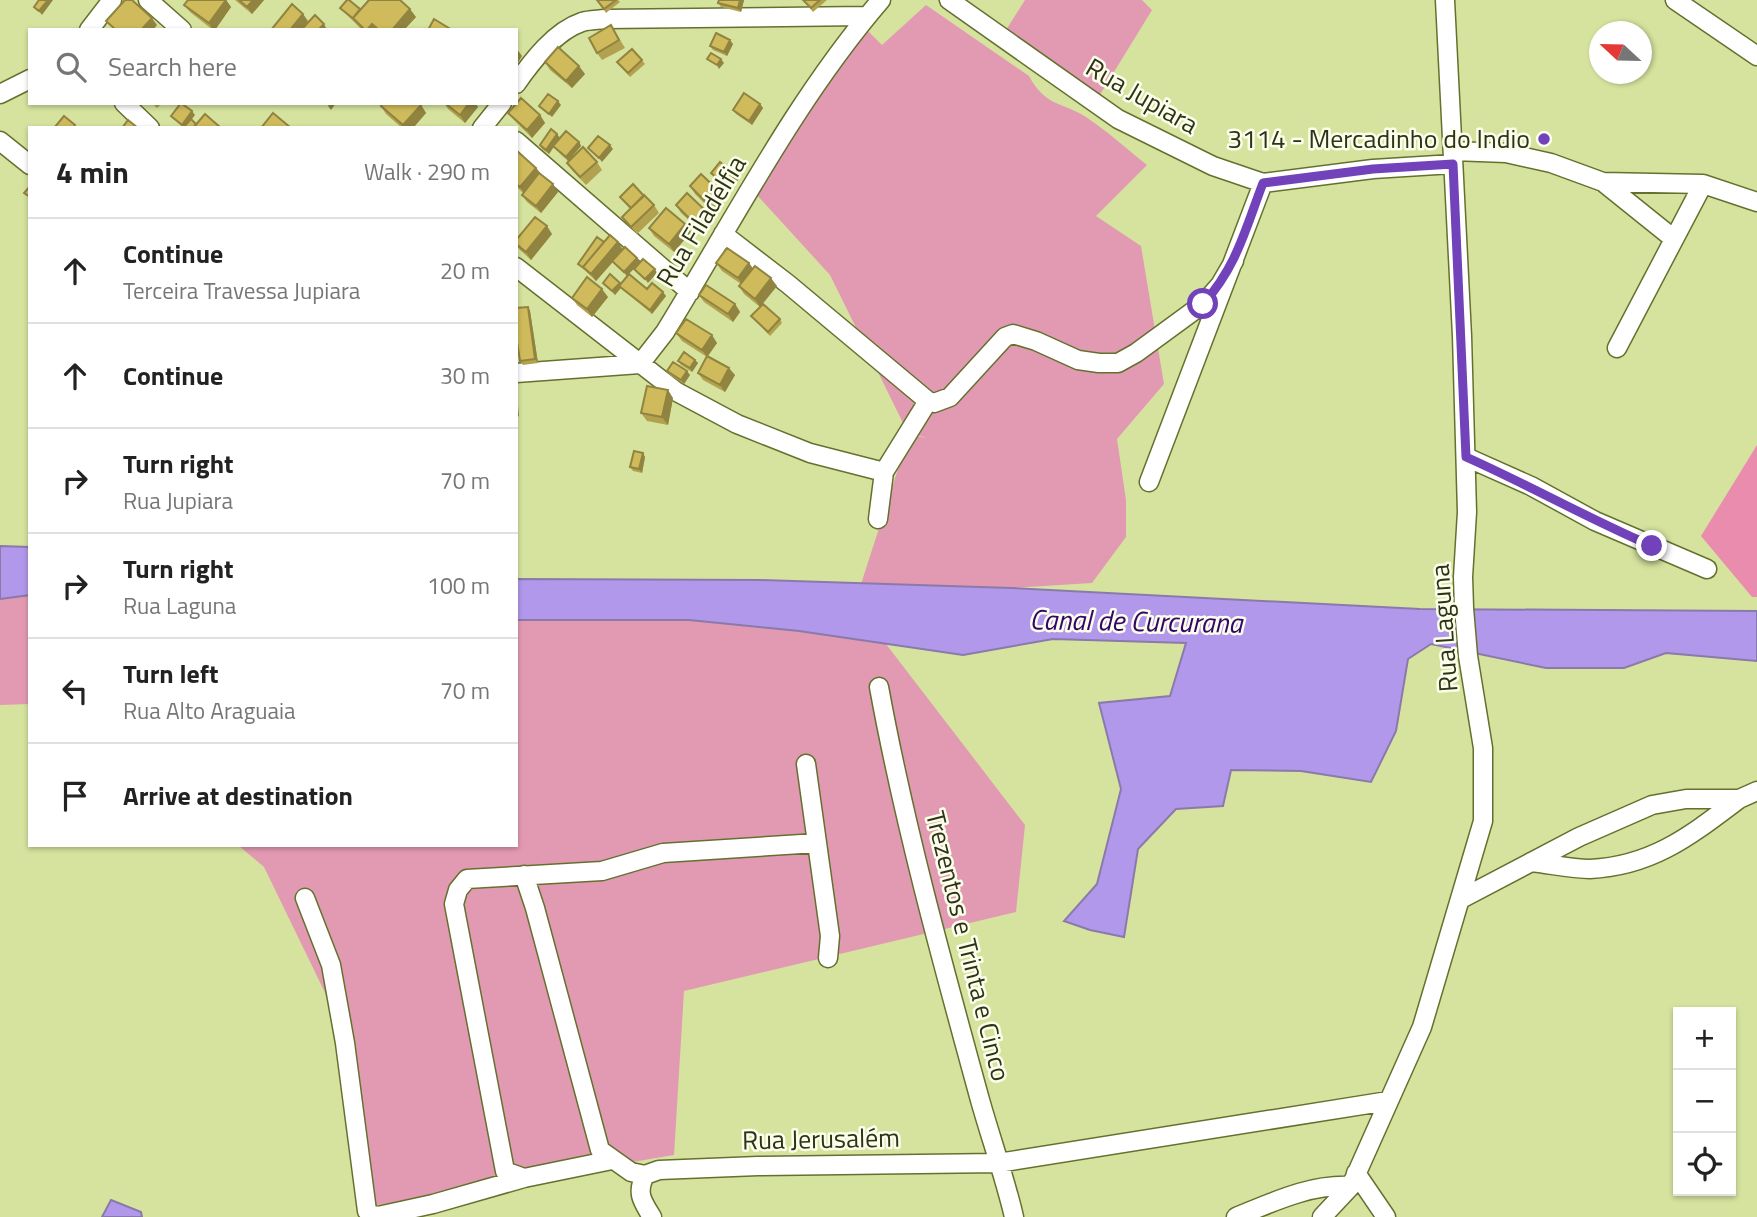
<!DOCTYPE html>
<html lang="en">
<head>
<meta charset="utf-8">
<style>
	:root { --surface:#fff; --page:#f2f2f2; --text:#222; --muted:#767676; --line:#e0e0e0 }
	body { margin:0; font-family:"Titillium Web",sans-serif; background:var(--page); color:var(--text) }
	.controls { position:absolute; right:21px; bottom:21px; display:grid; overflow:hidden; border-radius:0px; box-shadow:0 2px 5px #0004 }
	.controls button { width:63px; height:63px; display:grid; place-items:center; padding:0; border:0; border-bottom:2px solid var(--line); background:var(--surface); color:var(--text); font:35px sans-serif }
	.compass { position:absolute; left:1589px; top:21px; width:63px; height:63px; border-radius:50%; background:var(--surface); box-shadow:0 2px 5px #0004; rotate:292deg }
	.stop { position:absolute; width:21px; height:21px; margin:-16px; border:5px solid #7142ba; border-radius:50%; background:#fff }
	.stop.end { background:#7142ba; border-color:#fff; box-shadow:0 2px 7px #0008 }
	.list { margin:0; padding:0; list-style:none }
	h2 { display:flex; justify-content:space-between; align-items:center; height:91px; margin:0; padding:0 28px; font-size:30px }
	h2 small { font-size:23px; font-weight:400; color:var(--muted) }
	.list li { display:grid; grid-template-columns:46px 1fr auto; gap:21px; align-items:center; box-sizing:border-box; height:105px; padding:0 28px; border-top:2px solid var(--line) }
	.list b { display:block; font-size:26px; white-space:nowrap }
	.list p { margin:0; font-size:23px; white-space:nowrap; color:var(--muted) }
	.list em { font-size:23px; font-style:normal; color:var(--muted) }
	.icon { flex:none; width:38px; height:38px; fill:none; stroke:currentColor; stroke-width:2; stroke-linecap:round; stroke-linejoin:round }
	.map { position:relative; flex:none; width:1757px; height:1217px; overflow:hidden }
	.search { position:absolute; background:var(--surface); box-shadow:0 2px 5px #0004; left:28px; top:28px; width:490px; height:77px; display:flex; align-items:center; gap:18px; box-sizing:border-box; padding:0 24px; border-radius:0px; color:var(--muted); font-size:26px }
	.panel { position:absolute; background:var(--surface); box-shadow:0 2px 5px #0004; left:28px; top:126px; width:490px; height:721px; border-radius:0px }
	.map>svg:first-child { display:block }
	.green { fill:#e29ab3 }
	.forest { fill:#e98cad }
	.water { fill:#b198ea; stroke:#8a7aab; stroke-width:2 }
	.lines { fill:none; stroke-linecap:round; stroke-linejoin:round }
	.minor-casing { stroke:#65702e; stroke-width:21 }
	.minor { stroke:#fff; stroke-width:18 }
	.wall { fill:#b2a14e }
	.shaded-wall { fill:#918340 }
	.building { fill:#cfbb5b; stroke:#918340; stroke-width:2 }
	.route { stroke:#7142ba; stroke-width:9 }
	.poi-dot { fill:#7142ba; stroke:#fafeea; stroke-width:2.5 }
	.labels { text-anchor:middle; stroke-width:5; stroke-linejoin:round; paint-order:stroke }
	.street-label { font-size:26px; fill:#2e3318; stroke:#fafeea }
	.poi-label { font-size:26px; fill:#2e3318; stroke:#fafeea; text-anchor:end }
	.water-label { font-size:28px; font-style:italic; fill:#360568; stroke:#fafeea }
</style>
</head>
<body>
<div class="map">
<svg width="1757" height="1217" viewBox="0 0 1757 1217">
	<rect width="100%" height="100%" fill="#d5e39e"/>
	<!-- green -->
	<path class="green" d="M1025,0h117l10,10 -54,88 -92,-68z
		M926,5l103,71c17,31 32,25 57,41 21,14 41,32 61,48l-51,51 45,30 23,138 -47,55 9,61v37l-34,46 -81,5 -150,-4 48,-149 19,3 -20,-5 -78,-158 -73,-80 85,-137 25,-28 15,15z
		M30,595v109l-30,1v-106z
		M516,620h173l110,11 87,13 139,181 -9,87 -332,79 -10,164 -314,53 -29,-203 -67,-138 -26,-22h278z"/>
	<!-- forest -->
	<path class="forest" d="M1757,445v152h-5l-51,-61z"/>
	<!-- water -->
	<path class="water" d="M0,546l30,1v48l-30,4z
		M516,579l244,1 251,8 409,21 337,2v50l-91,-8 -42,15h-78l-115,-24 -23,15 -12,72 -25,51 -70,-11 -70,-1 -8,36 -47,3 -38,40 -14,88 -34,-7 -26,-9 33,-37 24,-95 -22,-86 71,-7 16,-53 -133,-4 -90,16 -164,-24 -110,-11h-173z
		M111,1200l30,12 1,5h-40z"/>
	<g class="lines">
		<!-- minor casing -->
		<g class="minor-casing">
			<path id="minor" d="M148,0l34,30
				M949,0l169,119 95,47 50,17 110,-14 80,-5
				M1675,0l82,56
				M89,30l23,-30
				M516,84c16,-23 39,-53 66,-62 7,-2 16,-2 23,-3l260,-3
				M0,94l30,-15
				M124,103l26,25
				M482,128l20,-25
				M0,141l30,24
				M516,141l174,151
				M1453,151l53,2 45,10 52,19 100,2 54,18
				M1603,182l71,57
				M723,234l65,50 140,117 6,2 16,-6 55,-60 8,-3 23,7 42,19 21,3h19l18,-10 67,-49 17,-19 14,-24
				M516,267l161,125 60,32 73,29 74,19
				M1617,348l86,-164
				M516,373l124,-9 25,-32c69,-112 130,-232 216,-332
				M1466,457l65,29 64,35 112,48
				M1149,482l114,-299
				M878,519l6,-47 44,-71
				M879,687c25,137 64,278 101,413 11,39 25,78 34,117
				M806,764l24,172 -2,22
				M1531,862c19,2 40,7 59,7 63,-3 101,-34 149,-70
				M524,875l11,33 65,242 31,22 14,3
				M305,898l26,67 14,78 22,168 5,4 6,1 55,-12 91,-26 88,-18
				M1461,899l118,-62 73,-32 34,-6h53l18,-8
				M1356,1173l30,44
				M645,1175l14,-5 99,-4 240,-3 390,-62
				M645,1175c-9,18 -3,26 7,42
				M524,1178l-19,-7 -51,-267 4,-14 9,-11 135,-8 61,-18 154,-10
				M1236,1217c37,-15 74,-33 115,-31
				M1322,1217l29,-31 71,-159 61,-206v-73l-15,-92 -4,-48 -1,-31 4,-65 -5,-176 -17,-336"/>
		</g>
		<!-- minor -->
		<use href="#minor" class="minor"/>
	</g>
	<!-- wall -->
	<path class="wall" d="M226,0l5,7 -16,23h-2l-23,-18 -6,-7z
		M235,0h29l-12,14z
		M597,0h21l2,2 -14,11z
		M719,0h25l-3,12 -20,-5 -3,-4z
		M803,0h24l-14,12z
		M340,8l20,1 56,8 -12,13h-42z
		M611,25l14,23 -23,12 -5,-7z
		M733,44l-6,12 -14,-6 -3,-4z
		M632,49l13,15 -15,13 -13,-15z
		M545,62l40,12 -13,14 -22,-18z
		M152,103h10l-5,5z
		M444,103h31l3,4 -13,16 -17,-14z
		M760,104l3,4 -11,17 -16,-11 -3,-4z
		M421,105l5,8 -13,15h-11l-16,-14 -5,-8z
		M508,113l32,2 5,8 -13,15 -18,-18z
		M557,134l3,4 19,4 2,4 -12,15 28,1 5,8 -16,15 -14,-15 -5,-7 1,-2 -15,-14 -4,7 -7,-5 -2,-4z
		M516,150l20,18 5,6 17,18 -17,21 -14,-11 -5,-7 1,-2 -7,-7z
		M711,173l25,2 3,4 -9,11 -16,-13z
		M690,186l31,7 5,7 -12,13 -19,-19z
		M644,196l10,9 5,8 -22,21 -15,-17 8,-8 -10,-12z
		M676,205l32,8 5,7 -11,12 -21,-19z
		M685,224l6,8 -17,20 -20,-16 -5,-8z
		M552,234l-21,26 -11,-10 -4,-5v-5z
		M604,242l19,8 14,8 3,4 -13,14 -14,-14 -17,19 -18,-17z
		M716,263h33l4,6 24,17 -17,21 -16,-13 -5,-8 2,-2 -19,-13z
		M603,283l18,1 26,5 19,7 -14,18 -31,-26 -6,7z
		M699,295l36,9 5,8 -7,10 -29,-20z
		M608,297l-16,20 -15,-12 -5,-7z
		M528,307l2,4 8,52 -15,2 -3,-4z
		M751,316l29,3 2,4 -12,13z
		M676,333l41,10 -9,13 27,19 -10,17 -22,-12 -5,-7 9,-16 -25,-16z
		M695,360l3,3 -6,9 -11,-7 -3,-4z
		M667,371l23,4 -6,9 -14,-9z
		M673,398l-5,27 -21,-4 -6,-8z
		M645,457l-3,16 -9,-2 -3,-4z"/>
	<!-- shaded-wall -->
	<path class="shaded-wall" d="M48,0h5l-11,15 -3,-4z
		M226,0l5,7 -16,23h-2l-4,-7z
		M253,0h11l-12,14 -5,-7z
		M740,0h4l-3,12 -3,-4z
		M410,9l6,8 -12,13h-12z
		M303,14l5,7 -6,9h-12z
		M152,18l5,7 -4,5h-12z
		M324,24l2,4 -2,2h-6z
		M372,24l4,6h-9z
		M730,40l3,4 -6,12 -3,-4z
		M516,48l6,8 -6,10z
		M721,59l3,4 -5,6 -2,-4z
		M579,66l6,8 -13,14 -6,-7z
		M558,101l3,4 -9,12 -3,-3z
		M330,103h6l-5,7 -3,-4z
		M469,103h6l3,4 -13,16 -5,-8z
		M760,104l3,4 -11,17 -3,-4z
		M421,105l5,8 -13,15h-8l-2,-3z
		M192,111l3,4 -10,13h-1l-2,-3z
		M540,115l5,8 -13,15 -5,-8z
		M557,134l3,4 -11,16 -3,-4z
		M579,142l2,4 -13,15 -2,-4z
		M610,145l3,4 -11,13 -3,-4z
		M536,168l6,7 -17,19 -5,-7z
		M736,175l3,4 -9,11 -3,-4z
		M553,184l5,8 -17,21 -5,-7z
		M708,213l5,7 -11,12 -6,-7z
		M685,224l6,8 -17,20 -5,-8z
		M547,226l5,8 -21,26 -5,-8z
		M618,242l5,8 -27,31 -5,-7z
		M637,258l3,4 -13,14 -3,-4z
		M749,263l5,7 -11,16 -5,-8z
		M655,269l2,4 -9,10 -3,-4z
		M771,278l6,8 -17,21 -5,-8z
		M620,283l2,3 -7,9 -3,-4z
		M602,289l6,8 -16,20 -5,-8z
		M663,292l3,4 -14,18 -2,-4z
		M735,304l5,8 -7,10 -5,-8z
		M528,307l2,4 8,52 -3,-4z
		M712,335l5,8 -10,14 -5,-7z
		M695,360l3,3 -6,9 -2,-4z
		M729,368l6,7 -10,17 -5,-7z
		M687,371l3,4 -6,9 -3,-4z
		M668,390l5,8 -5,27 -6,-8z
		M516,393l1,1 2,23 -3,-4z
		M643,453l2,4 -3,16 -3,-4z"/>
	<!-- building -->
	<path class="building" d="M39,0h9l-9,11 -5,-4z
		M125,0h7l20,18 -11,12h-25l-10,-9z
		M188,0h38l-17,23 -25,-18z
		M239,0h14l-6,7z
		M347,0h2l11,9 -7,9 2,2 -15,-12z
		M369,0h31l10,9 -18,21h-13l-7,-6 -5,6h-2l-12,-12z
		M597,0h19l-12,9z
		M719,0h21l-2,8 -20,-5z
		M803,0h17l-9,8z
		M292,4l11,10 -13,16h-19z
		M315,15l9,9 -6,6h-17z
		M434,19l18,11h-24z
		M611,25l8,15 -22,13 -8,-15z
		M716,33l14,7 -6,12 -14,-6z
		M558,47l21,19 -13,15 -21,-19z
		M632,49l10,11 -14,13 -11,-11z
		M711,53l10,6 -4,6 -10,-6z
		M744,93l16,11 -11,17 -16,-11z
		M548,94l10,7 -9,13 -10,-8z
		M521,98l19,17 -13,15 -19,-17z
		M181,103l11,8 -10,14 -11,-9z
		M383,103h35l3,2 -18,20 -22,-19z
		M445,103h24l-9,12z
		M273,113l18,15h-30z
		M205,114l16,14h-28z
		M64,116l11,9 -2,3h-19z
		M191,119l5,5 -3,4h-10z
		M128,120l10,8h-16z
		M551,129l6,5 -11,16 -6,-5z
		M566,131l13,11 -13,15 -13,-11z
		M598,136l12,9 -11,13 -11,-10z
		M583,147l14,15 -17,15 -13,-14z
		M516,150l20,18 -16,19 -4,-3z
		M720,162l16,13 -9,11 -16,-13z
		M539,173l14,11 -17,22 -14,-11z
		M701,174l20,19 -12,12 -19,-19z
		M633,184l11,12 -13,12 -11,-11z
		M30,186v11l-6,-4z
		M687,193l21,20 -12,12 -20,-20z
		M644,195l10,10 -23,22 -9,-10z
		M666,208l19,16 -16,20 -20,-16z
		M535,217l12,9 -21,26 -10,-8v-4z
		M610,235l8,7 -27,32 -8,-7z
		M597,237l7,5 -21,25 2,2 -7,-5z
		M625,247l12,11 -13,14 -12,-11z
		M727,248l22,15 -11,15 -22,-15z
		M643,259l12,10 -10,10 -11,-10z
		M755,266l16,12 -16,21 -16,-13z
		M610,274l10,9 -8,8 -9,-8z
		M629,274l18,15 5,-6 11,9 -13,18 -31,-24z
		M587,277l15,12 -15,20 -15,-11z
		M706,285l29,19 -7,10 -29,-19z
		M763,304l17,15 -12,13 -17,-16z
		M528,307l7,52 -15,2 -4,-25v-28z
		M686,319l26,16 -10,15 -26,-17z
		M684,352l11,8 -5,8 -12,-7z
		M707,356l22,12 -9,17 -22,-12z
		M673,362l14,9 -6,9 -14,-9z
		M647,386l21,4 -6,27 -21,-4z
		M634,451l9,2 -4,16 -9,-2z"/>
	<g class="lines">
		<!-- route -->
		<path class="route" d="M1203,304c34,-38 42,-74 60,-121l110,-14 80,-5 13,293c63,28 123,62 186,89"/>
	</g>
	<!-- markers -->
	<circle class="poi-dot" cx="1544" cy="139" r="7"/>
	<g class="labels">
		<!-- street labels -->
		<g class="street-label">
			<text transform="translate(1142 96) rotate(30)" y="9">Rua Jupiara</text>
			<text transform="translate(701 221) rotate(-59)" y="9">Rua Filadélfia</text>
			<text transform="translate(1444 628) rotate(-94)" y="9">Rua Laguna</text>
			<text transform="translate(968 946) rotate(76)" y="9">Trezentos e Trinta e Cinco</text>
			<text transform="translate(821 1139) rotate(-1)" y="9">Rua Jerusalém</text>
		</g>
		<!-- poi labels -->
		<g class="poi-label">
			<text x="1530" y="148">3114 - Mercadinho do Indio</text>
		</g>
		<!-- water labels -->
		<g class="water-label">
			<text transform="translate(1136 621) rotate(1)" y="10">Canal de Curcurana</text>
		</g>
	</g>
</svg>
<div class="controls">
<button>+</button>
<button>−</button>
<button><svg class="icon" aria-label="locate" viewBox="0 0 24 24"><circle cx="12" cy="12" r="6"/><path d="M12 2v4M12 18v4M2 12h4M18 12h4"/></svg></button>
</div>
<svg class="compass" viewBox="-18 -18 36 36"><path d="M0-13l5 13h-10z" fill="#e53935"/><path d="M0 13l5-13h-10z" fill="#767676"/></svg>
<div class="stop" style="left:1203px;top:304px"></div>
<div class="stop end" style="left:1652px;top:546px"></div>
<div class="search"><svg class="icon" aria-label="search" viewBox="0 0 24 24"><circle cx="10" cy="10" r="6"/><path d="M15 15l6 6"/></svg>Search here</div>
<section class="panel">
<h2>4 min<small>Walk · 290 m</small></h2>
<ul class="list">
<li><svg class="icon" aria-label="ahead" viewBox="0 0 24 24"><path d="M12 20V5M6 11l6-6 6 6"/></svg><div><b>Continue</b><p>Terceira Travessa Jupiara</p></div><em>20 m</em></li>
<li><svg class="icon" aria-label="ahead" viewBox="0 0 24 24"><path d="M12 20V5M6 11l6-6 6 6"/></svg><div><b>Continue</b></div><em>30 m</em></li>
<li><svg class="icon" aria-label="right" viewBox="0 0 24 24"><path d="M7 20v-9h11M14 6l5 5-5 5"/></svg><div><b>Turn right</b><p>Rua Jupiara</p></div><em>70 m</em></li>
<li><svg class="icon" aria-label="right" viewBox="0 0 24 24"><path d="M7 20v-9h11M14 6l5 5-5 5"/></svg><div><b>Turn right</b><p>Rua Laguna</p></div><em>100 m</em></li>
<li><svg class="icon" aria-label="left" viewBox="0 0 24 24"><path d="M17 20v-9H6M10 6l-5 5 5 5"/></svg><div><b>Turn left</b><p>Rua Alto Araguaia</p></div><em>70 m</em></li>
<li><svg class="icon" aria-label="arrive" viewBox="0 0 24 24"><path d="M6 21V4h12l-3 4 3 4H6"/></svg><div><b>Arrive at destination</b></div></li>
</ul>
</section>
</div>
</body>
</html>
